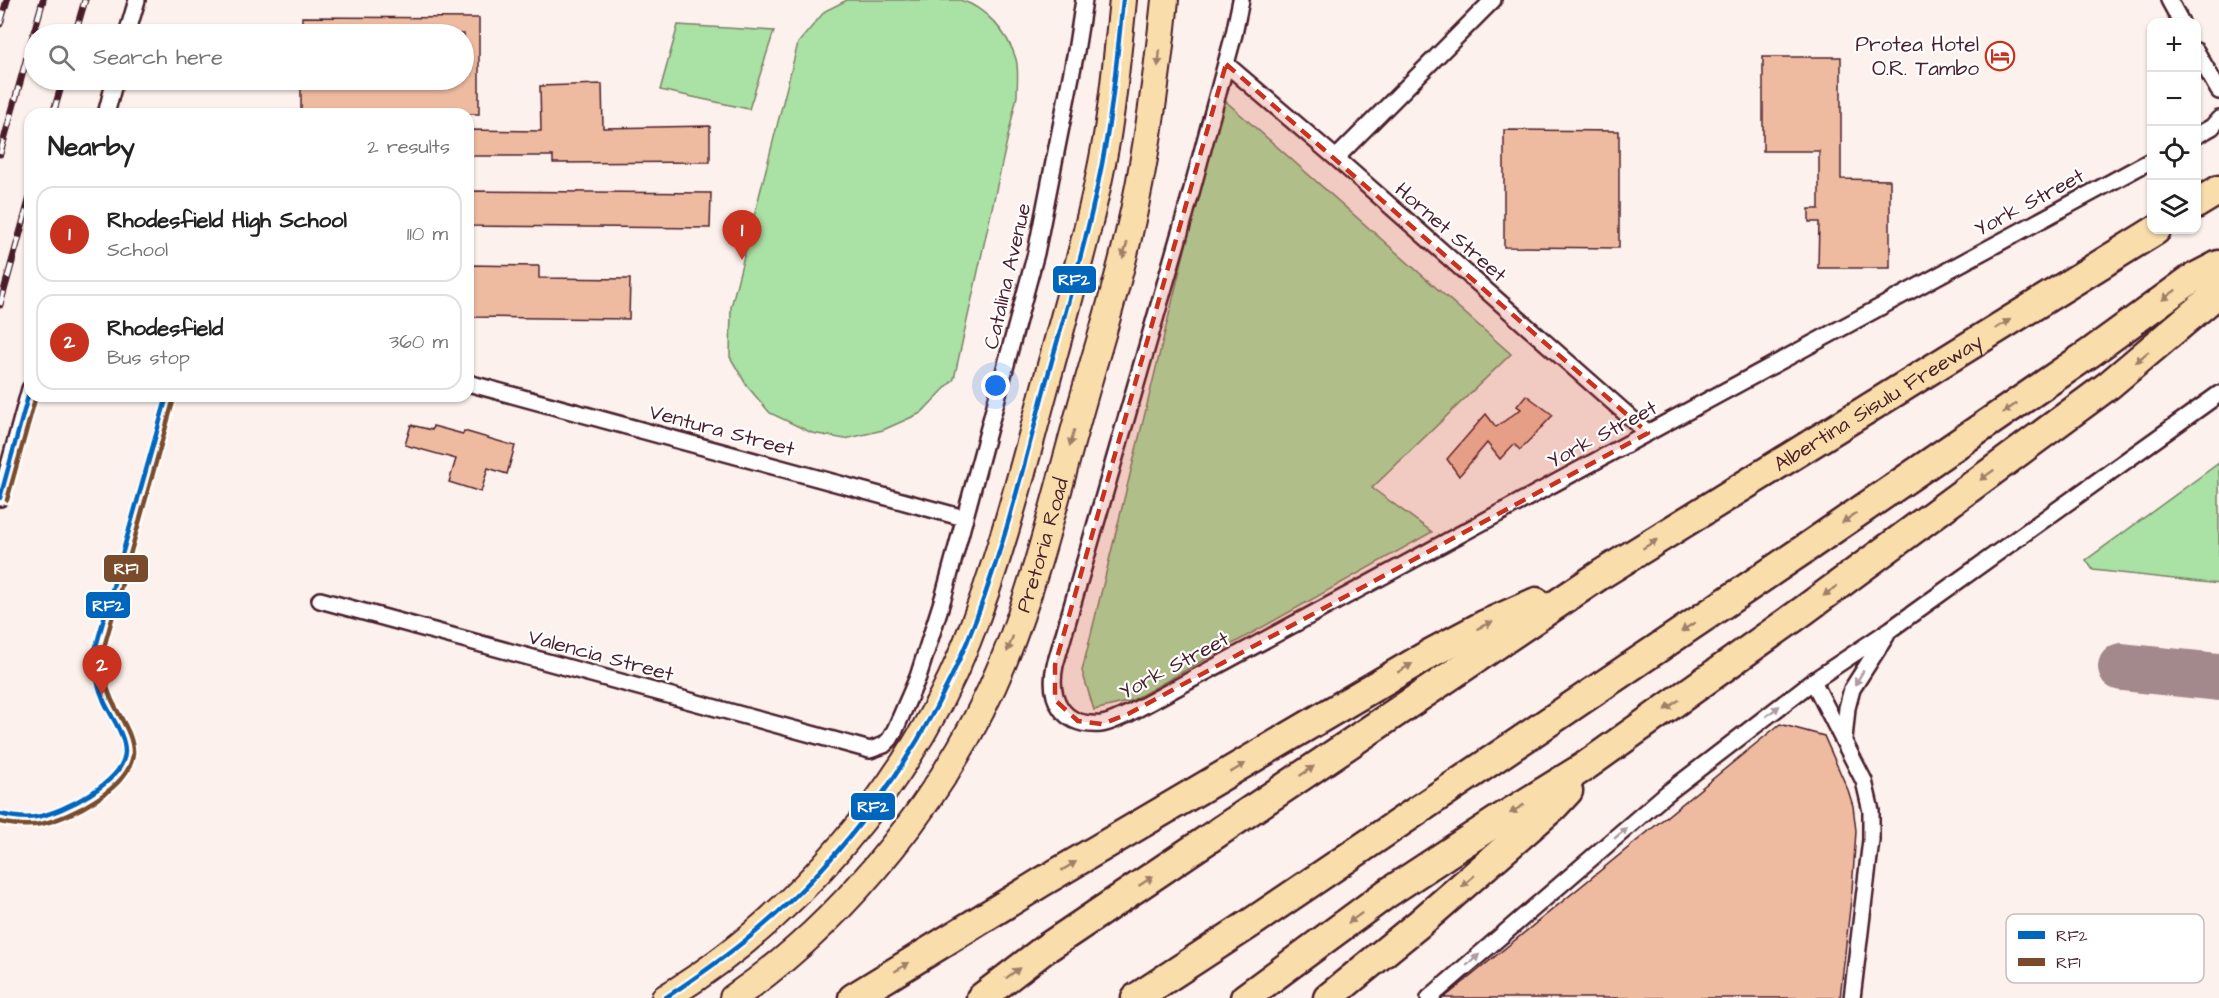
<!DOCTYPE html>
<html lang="en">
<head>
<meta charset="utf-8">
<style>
	:root { --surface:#fff; --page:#f6f6f6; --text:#222; --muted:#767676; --line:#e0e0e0; --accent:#c8321e }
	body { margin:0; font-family:"Architects Daughter",sans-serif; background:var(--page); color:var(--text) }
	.controls { position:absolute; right:18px; top:18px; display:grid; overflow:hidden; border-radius:12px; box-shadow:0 2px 4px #0004 }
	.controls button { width:54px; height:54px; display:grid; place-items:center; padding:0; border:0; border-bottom:2px solid var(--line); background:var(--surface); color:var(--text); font:30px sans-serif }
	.you { position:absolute; left:996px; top:386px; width:21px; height:21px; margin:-15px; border:4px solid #fff; border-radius:50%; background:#1a73e8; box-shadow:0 0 0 9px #1a73e833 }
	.badge { display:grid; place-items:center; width:39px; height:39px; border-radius:50%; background:var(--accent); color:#fff; font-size:20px; font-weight:700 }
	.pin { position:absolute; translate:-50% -50px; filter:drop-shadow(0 2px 3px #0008) }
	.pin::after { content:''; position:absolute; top:32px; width:21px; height:18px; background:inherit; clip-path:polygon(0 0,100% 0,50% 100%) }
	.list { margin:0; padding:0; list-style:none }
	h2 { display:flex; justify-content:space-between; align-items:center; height:78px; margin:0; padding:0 24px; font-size:26px }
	h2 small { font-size:20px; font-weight:400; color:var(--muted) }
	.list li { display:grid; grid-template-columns:39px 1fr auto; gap:18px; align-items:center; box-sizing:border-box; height:96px; margin:0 12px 12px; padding:0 12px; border:2px solid var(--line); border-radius:18px }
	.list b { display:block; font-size:22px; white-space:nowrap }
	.list p { margin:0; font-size:20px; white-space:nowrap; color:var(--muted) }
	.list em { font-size:20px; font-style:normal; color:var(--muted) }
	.icon { flex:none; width:33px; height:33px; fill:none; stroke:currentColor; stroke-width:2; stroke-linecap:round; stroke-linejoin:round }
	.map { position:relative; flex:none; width:2219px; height:998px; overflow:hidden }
	.search { position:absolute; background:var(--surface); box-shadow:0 2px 4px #0004; left:24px; top:24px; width:450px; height:66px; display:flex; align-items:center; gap:15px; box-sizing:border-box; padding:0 21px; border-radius:33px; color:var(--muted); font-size:22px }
	.panel { position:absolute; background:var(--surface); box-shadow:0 2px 4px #0004; left:24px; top:108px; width:450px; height:294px; border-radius:18px }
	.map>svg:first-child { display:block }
	.green { fill:#aae1a4; stroke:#7a8068; stroke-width:1.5 }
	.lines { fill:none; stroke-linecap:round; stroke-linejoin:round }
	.taxiway { stroke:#a3888c; stroke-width:48 }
	.building { fill:#eebba0; stroke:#4a1f2b; stroke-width:1.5 }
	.street-casing { stroke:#4a1f2b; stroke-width:20 }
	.primary-casing { stroke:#4a1f2b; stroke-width:30 }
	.highway-casing { stroke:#4a1f2b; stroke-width:33 }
	.street { stroke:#fff; stroke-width:15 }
	.primary { stroke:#f9deab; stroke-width:26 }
	.highway { stroke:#f9deab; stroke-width:28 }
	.rail-casing { stroke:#4a1f2b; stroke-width:7 }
	.rail { stroke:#fff; stroke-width:4.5; stroke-dasharray:14; stroke-linecap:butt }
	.bus-1-casing { stroke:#fff; stroke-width:9 }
	.bus-2-casing { stroke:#fff; stroke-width:9 }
	.bus-1 { stroke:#0065bd; stroke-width:4.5 }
	.bus-2 { stroke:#7a4b2a; stroke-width:4.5 }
	.oneway { fill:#a27e6b }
	.oneway2 { fill:#ae9aa0 }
	.marked { fill:#c8321e; fill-opacity:0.2; stroke:#c8321e; stroke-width:4.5; stroke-dasharray:12 8; stroke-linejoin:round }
	.labels { text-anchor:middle; stroke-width:4.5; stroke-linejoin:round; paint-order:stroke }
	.poi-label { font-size:21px; fill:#4a1f2b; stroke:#fff; text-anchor:end }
	.street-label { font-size:21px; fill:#4a1f2b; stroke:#fff }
	.key { fill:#fff; stroke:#c9bcbf; stroke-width:1.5 }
	.key-label { font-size:16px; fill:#4a1f2b }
	.line-badge { stroke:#fff; stroke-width:2 }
	.badge-label { font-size:16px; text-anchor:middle; font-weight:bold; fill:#fff }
</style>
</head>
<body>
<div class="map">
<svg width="2219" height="998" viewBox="0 0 2219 998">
	<rect width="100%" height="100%" fill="#fcf1ec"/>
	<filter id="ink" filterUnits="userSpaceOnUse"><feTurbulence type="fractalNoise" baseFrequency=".0167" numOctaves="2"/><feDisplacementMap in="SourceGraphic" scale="12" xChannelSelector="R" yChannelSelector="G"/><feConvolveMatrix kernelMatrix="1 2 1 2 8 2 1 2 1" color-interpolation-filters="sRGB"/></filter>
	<g filter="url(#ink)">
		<!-- green -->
		<path class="green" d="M847,0h113c25,7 48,33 56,59 3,11 1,26 1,37l-63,283 -33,34 -38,17 -38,9 -33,-6 -42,-20 -23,-27 -17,-29 1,-50 67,-264 27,-32z
			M678,25l96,6 -25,78 -89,-19z
			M1222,98l289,256 -139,134 60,44 -301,169 -37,9 -12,-39z
			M2219,463v121l-126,-14 -7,-10z"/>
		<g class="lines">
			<!-- taxiway -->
			<path class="taxiway" d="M2122,667l97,10"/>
		</g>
		<!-- building -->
		<path class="building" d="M302,17l177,1v96h-178v-34h163v-46h-162z
			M1763,57h78v122l49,1v88h-72l1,-46h-10v-13h10v-58h-56z
			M602,84l1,44 107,-2v36l-157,1v-7h-85v-26l73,1 -1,-45z
			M1504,130l115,1v117l-115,-1z
			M468,191l243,2 -1,35 -242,-2z
			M468,265l71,1v12l91,1 -1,40 -161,-2z
			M1526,395l27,20 -33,35 -6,-6 -14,15 -13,-16 -28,33 -12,-17 39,-45 10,13 25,-18 -4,-3z
			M411,425l21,5 1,-4 30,8 1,-3 51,15 -8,28 -19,-6 -7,24 -32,-10 7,-23 -51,-14z
			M1780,724l44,12 24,54 5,16 3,25 -4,59 -12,108h-396z"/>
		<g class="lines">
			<!-- street casing -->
			<g class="street-casing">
				<path id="street" d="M1241,0l-7,34 -49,181 -130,450c-7,34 7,62 46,59 9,-1 18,-6 27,-10l1024,-554
					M2169,0l12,22
					M127,34l10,-34
					M2196,51l23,40
					M1226,64l110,94 312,275
					M106,114l9,-34
					M2196,136l16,-9 7,-8
					M1336,158l157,-158
					M468,383l496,135
					M0,498l30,-109
					M320,600l550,150 14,-5 6,-6 5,-9 23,-53 26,-82 92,-342 40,-202 8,-51
					M1813,681l51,100 7,30v29l-19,158
					M1844,739l3,-31 5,-19 34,-53
					M1429,998l237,-204 147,-113 78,-52 328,-235"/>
			</g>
			<!-- primary casing -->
			<g class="primary-casing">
				<g id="primary">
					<path d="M665,998c130,-79 245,-214 302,-356 34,-85 56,-174 80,-262 21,-79 45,-158 59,-238 8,-47 12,-95 17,-142"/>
					<path id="s1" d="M733,998c114,-78 219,-210 271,-338 33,-81 53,-169 77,-253 16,-58 35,-115 48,-174 18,-76 28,-155 36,-233"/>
				</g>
			</g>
			<!-- highway casing -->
			<g class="highway-casing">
				<g id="highway">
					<path d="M2196,204l23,-14"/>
					<path d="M853,998l189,-116 391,-230 51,-27 52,-23"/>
					<path id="s2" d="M981,998l64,-49 555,-374 556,-345"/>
					<path d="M1136,998l112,-73 555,-375 287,-197 100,-73 29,-15"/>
					<path d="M1245,998l141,-104 114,-75 84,-52 219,-156 306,-226 110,-93"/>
					<path d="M1328,998l92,-75 134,-117 14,-15"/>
				</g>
			</g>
			<!-- street -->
			<use href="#street" class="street"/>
			<!-- primary -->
			<use href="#primary" class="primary"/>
			<!-- highway -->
			<use href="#highway" class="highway"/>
			<!-- rail casing -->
			<g class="rail-casing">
				<path id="rail" d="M0,24l7,-24
					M75,34l10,-34
					M53,114l10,-34
					M0,154l43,-154
					M0,305l30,-108"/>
			</g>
			<!-- rail -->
			<use href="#rail" class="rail"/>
			<!-- bus-1 casing -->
			<g class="bus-1-casing">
				<path id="bus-1" d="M0,498l30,-109
					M0,814c12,3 24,5 36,3 26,-4 88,-35 89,-65 0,-18 -14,-35 -21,-51 -6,-14 -9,-28 -11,-44l74,-261
					M665,998c32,-21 63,-43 92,-67 91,-77 164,-179 210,-289 34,-82 55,-170 78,-256 22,-81 47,-162 61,-244 8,-47 12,-95 17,-142"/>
			</g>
			<!-- bus-2 casing -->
			<g class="bus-2-casing">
				<path id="bus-2" d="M7,500l29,-104
					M0,822c14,3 27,5 41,2 30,-6 89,-37 92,-70 1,-20 -15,-39 -22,-56 -6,-13 -8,-26 -10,-40l73,-260"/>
			</g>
			<!-- bus-1 -->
			<use href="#bus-1" class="bus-1"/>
			<!-- bus-2 -->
			<use href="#bus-2" class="bus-2"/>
		</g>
		<!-- one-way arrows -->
		<defs><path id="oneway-solid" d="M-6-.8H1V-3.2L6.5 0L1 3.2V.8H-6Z" transform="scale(1.5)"/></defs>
		<g class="oneway">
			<use href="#oneway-solid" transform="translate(1159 58) rotate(97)"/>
			<use href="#oneway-solid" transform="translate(1125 250) rotate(106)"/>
			<use href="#oneway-solid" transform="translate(2169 295) rotate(144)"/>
			<use href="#oneway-solid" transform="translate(2003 324) rotate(-32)"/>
			<use href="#oneway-solid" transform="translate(2142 357) rotate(140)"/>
			<use href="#oneway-solid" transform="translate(2010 408) rotate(146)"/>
			<use href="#oneway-solid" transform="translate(1072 438) rotate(106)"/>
			<use href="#oneway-solid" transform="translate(1987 475) rotate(144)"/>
			<use href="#oneway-solid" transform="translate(1849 518) rotate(146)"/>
			<use href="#oneway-solid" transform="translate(1650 544) rotate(-32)"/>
			<use href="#oneway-solid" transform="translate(1830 591) rotate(144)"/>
			<use href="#oneway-solid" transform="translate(1485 625) rotate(-25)"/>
			<use href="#oneway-solid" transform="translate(1688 627) rotate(146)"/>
			<use href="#oneway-solid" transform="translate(1010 644) rotate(110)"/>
			<use href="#oneway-solid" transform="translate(1405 668) rotate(-31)"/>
			<use href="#oneway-solid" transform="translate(1672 705) rotate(144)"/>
			<use href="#oneway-solid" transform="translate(1238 768) rotate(-31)"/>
			<use href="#oneway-solid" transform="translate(1307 771) rotate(-34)"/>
			<use href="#oneway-solid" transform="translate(1517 809) rotate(148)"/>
			<use href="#oneway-solid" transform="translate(1069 866) rotate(-31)"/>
			<use href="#oneway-solid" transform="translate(1146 881) rotate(-34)"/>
			<use href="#oneway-solid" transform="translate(1468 881) rotate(139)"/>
			<use href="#oneway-solid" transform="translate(1355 918) rotate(144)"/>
			<use href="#oneway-solid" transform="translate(902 967) rotate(-32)"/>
			<use href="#oneway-solid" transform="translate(1013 973) rotate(-37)"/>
		</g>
		<g class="oneway2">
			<use href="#oneway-solid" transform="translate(1859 678) rotate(121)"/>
			<use href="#oneway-solid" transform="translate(1773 711) rotate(-38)"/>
			<use href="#oneway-solid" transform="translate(1621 833) rotate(-40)"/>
			<use href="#oneway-solid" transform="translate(1473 960) rotate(-41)"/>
		</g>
	</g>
	<!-- marked area -->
	<path class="marked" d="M1226,64l422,369 -520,281 -26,10 -24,-3 -23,-21v-35z"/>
	<!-- icons -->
	<defs>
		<g id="hotel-ring" transform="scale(1.5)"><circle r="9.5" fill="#fff" stroke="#c8321e" stroke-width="1.5"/><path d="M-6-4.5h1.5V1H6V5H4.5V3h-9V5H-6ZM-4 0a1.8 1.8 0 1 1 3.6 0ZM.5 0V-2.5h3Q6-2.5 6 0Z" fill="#c8321e"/></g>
	</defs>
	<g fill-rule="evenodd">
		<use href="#hotel-ring" x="2000" y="56"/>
	</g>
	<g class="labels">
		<!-- poi labels -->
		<g class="poi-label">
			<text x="1979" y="51">Protea Hotel<tspan x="1979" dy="24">O.R. Tambo</tspan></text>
		</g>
		<!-- street labels -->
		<g class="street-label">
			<text transform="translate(2029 202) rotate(-28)" y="7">York Street</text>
			<text transform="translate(1451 232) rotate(41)" y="7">Hornet Street</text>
			<text transform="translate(1007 276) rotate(-77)" y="7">Catalina Avenue</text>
			<text dy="7" stroke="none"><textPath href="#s2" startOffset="1077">Albertina Sisulu Freeway</textPath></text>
			<text transform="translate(722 430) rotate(15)" y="7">Ventura Street</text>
			<text transform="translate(1602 434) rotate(-28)" y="7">York Street</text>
			<text dy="7" stroke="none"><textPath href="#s1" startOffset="560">Pretoria Road</textPath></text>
			<text transform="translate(601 655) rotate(15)" y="7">Valencia Street</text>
			<text transform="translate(1174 665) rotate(-28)" y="7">York Street</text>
		</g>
	</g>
	<!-- legend -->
	<rect x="2006" y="914" width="198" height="69" rx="9" class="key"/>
	<rect x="2018" y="931" width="27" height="8" fill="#0065bd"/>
	<rect x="2018" y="958" width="27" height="8" fill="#7a4b2a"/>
	<g class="key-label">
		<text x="2056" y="941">RF2</text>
		<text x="2056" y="968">RF1</text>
	</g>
	<g class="line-badge">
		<rect x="1052" y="265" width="45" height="29" rx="6" fill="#0065bd"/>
		<rect x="103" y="554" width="46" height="29" rx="6" fill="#7a4b2a"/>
		<rect x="85" y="591" width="46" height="28" rx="6" fill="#0065bd"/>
		<rect x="850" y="792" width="46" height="29" rx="6" fill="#0065bd"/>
	</g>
	<g class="badge-label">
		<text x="1074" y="285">RF2</text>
		<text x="126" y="574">RF1</text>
		<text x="108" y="611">RF2</text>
		<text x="873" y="812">RF2</text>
	</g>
</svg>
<div class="controls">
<button>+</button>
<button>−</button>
<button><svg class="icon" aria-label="locate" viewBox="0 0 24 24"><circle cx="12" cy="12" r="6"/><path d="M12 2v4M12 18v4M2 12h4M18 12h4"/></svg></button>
<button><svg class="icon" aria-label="layers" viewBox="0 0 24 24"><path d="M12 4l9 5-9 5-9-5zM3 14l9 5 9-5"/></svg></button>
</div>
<div class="you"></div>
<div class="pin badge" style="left:742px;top:260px">1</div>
<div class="pin badge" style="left:102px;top:695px">2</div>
<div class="search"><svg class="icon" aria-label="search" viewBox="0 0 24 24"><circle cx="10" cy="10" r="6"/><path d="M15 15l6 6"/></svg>Search here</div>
<section class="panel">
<h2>Nearby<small>2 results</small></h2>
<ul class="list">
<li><span class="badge">1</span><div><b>Rhodesfield High School</b><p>School</p></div><em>110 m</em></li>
<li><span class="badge">2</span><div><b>Rhodesfield</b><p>Bus stop</p></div><em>360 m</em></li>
</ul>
</section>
</div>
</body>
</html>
